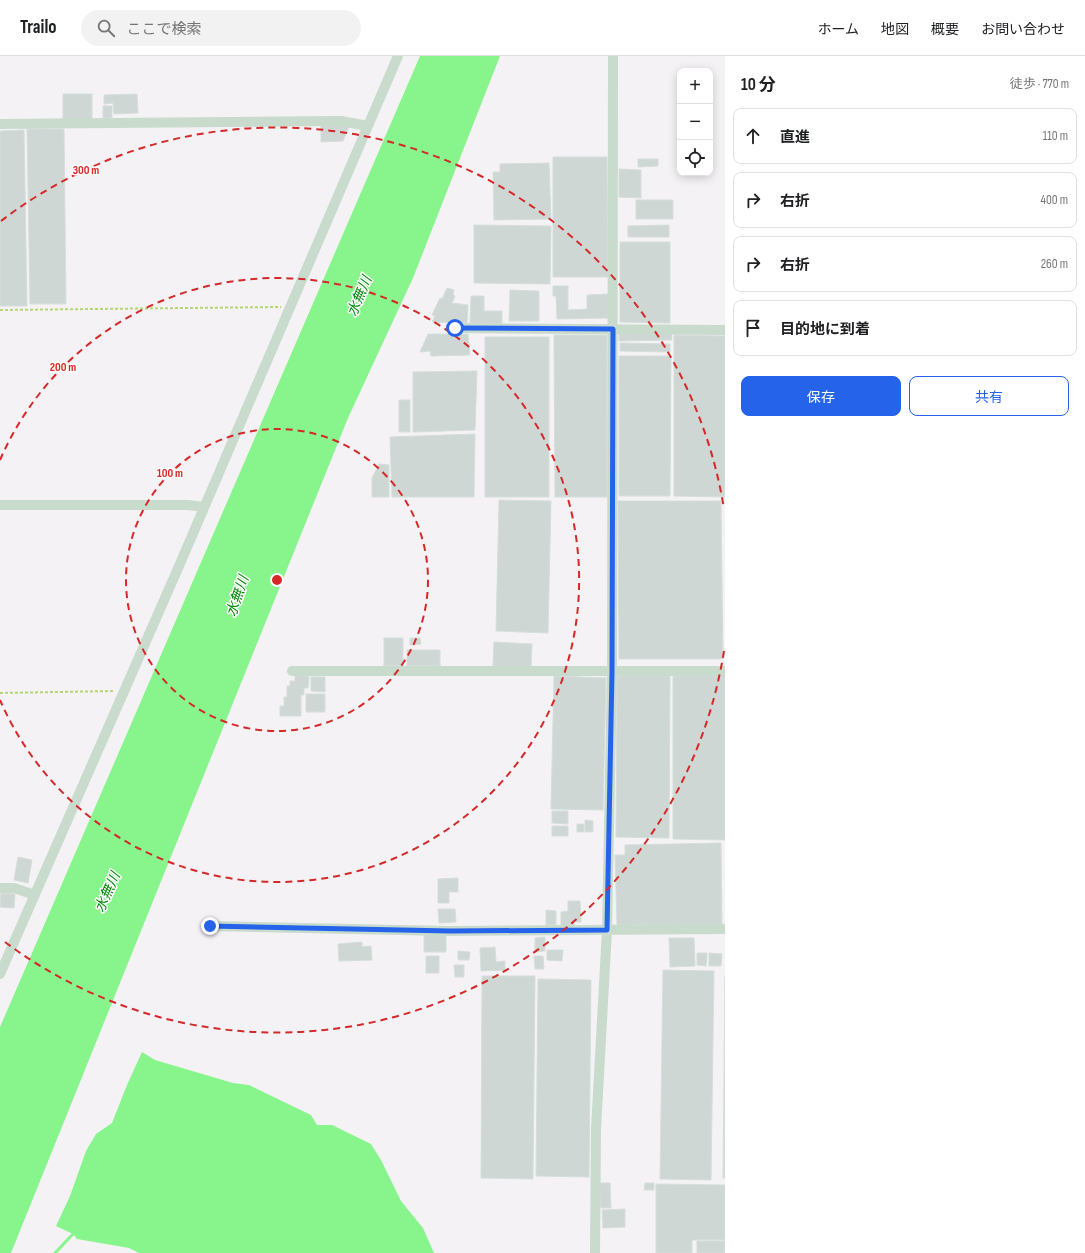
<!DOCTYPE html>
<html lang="ja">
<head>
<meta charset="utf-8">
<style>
	:root { --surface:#fff; --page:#f2f2f2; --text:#202124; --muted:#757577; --line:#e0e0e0; --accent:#2563eb }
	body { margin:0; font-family:"Sofia Sans Condensed","Noto Sans JP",sans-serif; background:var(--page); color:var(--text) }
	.controls { position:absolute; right:12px; top:12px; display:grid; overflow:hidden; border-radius:8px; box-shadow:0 2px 10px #0003 }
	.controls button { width:36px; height:36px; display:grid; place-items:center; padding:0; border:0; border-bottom:1px solid var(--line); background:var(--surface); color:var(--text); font:20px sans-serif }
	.stop { position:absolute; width:12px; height:12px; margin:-9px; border:3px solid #2563eb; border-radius:50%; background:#fff }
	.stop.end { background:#2563eb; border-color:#fff; box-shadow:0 1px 4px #0008 }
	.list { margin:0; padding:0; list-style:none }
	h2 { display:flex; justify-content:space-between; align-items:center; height:52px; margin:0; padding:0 16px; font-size:17px }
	h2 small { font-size:13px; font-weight:400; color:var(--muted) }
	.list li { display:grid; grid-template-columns:26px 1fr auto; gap:12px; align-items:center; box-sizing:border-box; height:56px; margin:0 8px 8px; padding:0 8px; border:1px solid var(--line); border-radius:8px }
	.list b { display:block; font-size:15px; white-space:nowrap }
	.list em { font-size:13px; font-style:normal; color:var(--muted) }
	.actions { display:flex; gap:8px; padding:12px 16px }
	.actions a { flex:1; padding:9px 0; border:1px solid var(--accent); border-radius:8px; text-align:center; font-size:14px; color:var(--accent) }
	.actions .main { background:var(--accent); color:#fff }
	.icon { flex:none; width:22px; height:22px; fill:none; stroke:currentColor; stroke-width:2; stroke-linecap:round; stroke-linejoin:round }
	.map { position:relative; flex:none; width:725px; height:1197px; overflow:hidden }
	header { display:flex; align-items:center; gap:24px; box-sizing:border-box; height:56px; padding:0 20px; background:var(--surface); border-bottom:1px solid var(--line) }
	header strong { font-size:19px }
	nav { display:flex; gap:22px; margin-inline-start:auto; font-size:14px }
	.search { width:280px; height:36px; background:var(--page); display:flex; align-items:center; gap:10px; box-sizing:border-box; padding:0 14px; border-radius:22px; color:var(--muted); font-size:15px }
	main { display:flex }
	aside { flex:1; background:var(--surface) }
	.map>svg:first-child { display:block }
	.water { fill:#88f58c }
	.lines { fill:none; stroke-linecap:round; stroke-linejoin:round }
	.stream { stroke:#88f58c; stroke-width:3 }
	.building { fill:#ced7d3; stroke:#d6deda }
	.path { stroke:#b5d673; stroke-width:2; stroke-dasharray:3 2; stroke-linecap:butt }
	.minor { stroke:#c8dbcd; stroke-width:10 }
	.route { stroke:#2563eb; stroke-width:5 }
	.ring { fill:none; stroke:#d62828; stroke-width:2; stroke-dasharray:7 5 }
	.labels { text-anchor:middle; stroke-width:3; stroke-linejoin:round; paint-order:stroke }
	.water-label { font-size:14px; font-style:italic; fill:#05890a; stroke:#fff }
	.centre { fill:#d62828; stroke:#fff; stroke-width:2 }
	.ring-label { font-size:12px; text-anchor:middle; font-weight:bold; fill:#d62828; stroke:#fff; stroke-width:3; stroke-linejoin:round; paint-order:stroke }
</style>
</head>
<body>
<header>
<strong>Trailo</strong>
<div class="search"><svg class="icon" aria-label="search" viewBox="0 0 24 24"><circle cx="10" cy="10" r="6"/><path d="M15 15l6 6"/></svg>ここで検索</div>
<nav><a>ホーム</a><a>地図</a><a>概要</a><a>お問い合わせ</a></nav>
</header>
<main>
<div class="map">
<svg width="725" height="1197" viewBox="0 0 725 1197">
	<rect width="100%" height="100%" fill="#f4f2f5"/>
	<!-- water -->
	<path class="water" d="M420,0h80l-87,222 -65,140 -337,835h-11v-226z
		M142,996l13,8 78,23 16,2 62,30 6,10h15l39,19 10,16 20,41 22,27 11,25h-295l-10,-5 -52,-9 -4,-5 -17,-8 14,-30 16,-45 10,-17 16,-11 15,-38z"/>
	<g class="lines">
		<!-- stream -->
		<path class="stream" d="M55,1197l18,-19"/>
	</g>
	<!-- building -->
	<path class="building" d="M63,38h29v25h-29z
		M137,38l1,19 -24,1 -1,-11 -9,1v-9z
		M103,50h9v12h-9z
		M350,68l-7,17 -22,1v-17z
		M27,73h37l2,175h-36z
		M24,74l3,176h-27v-175z
		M553,101h54l1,120h-55z
		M638,103h20v7l-20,1z
		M549,107l2,56 -57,1 -1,-48h7v-8z
		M619,113l22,1v28l-22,-1z
		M636,144h37v19h-37z
		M474,169l77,1 -1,58 -76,-1z
		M669,169v12h-41v-11z
		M620,186h50v81l-50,-1z
		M553,230h15v24l19,-1v-14l22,-1 1,24 -53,1 -1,-23h-3z
		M447,232l7,2 -1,4 2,2 -3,7 16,2 -1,18 -35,-1 3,-6 -3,-1 8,-17 2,1z
		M510,234l29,1v30h-30z
		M471,240h13v15h18v13l-32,-1z
		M671,275l1,9 -53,1v-9z
		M428,278h40l2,21 -39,1 -1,-5 -10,1z
		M554,279h53v162h-52z
		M674,279l51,1v161l-51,-1z
		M485,281h64v160h-64z
		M620,287l50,1v8l-50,-1z
		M619,300h52l-1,140h-51z
		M477,315l-2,59 -62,2v-60z
		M399,344h11v32h-11z
		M475,378l-1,63h-82l-2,-60z
		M379,408l10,1v32h-17v-19z
		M499,444l52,1 -3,132 -52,-2z
		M618,445h103l2,158h-104z
		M384,582h19v27l-19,1z
		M410,582h10l1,6 -11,1z
		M494,586l38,2 -1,23 -38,-1z
		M407,594h33v16h-33z
		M295,620h14l-1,12h-4v7h-3v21h-21v-10h4v-9h3v-11h3v-5h5z
		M554,620l52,2 -3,132 -52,-1z
		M617,620h53l-1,162 -53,-1z
		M673,620h52v164l-52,-1z
		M311,621h14v15l-14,-1z
		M306,638h19v18h-19z
		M552,755h16v13l-16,-1z
		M585,764l8,1v11h-8z
		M577,768h7v8h-7z
		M552,770h16v10h-16z
		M721,787l1,81 -105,1 -2,-70h10v-10z
		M18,801l14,3 -4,23 -14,-3z
		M458,822v14h-9v11h-11v-24z
		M1,837l14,1 -1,14 -14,-1z
		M568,845h12l1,21h-7v5h-13v-15l7,-1z
		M438,853h17l1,13 -17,1z
		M546,854l10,1v14h-10z
		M424,876h22v20h-22z
		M545,881v14l-10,1v-14z
		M669,882h25l1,28 -25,1z
		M362,886v5l9,-1 1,14 -33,1 -1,-17z
		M495,891l1,15 9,-1v9l-24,1 -1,-23z
		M547,894h16l-1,11 -15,-1z
		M458,895l12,1 -1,8h-11z
		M697,897h10l-1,13 -9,-1z
		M709,897l13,1 -1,12h-12z
		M426,900h13v17h-13z
		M534,900h9l1,13h-9z
		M454,909h10v12h-9z
		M663,914l51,1 -3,209 -51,-1z
		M482,920h53l-2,203 -52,-1z
		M725,920v202h-2z
		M538,923l53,1 -2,197 -53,-1z
		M599,1127h11l1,25h-10z
		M645,1127h9v7h-10z
		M656,1128l69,1v55h-33v13h-36z
		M625,1153v18l-22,1 -1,-18z
		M697,1185h28v12h-28z"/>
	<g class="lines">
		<!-- path -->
		<path class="path" d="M0,254l281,-3
			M0,637l113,-2"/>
		<!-- minor -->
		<path class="minor" d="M0,68l341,-3 27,5
			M455,272l270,2
			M0,449h188l16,2
			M292,615h433
			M0,832h14l21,7
			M210,870l239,5 276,-2
			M0,918l179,-408 219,-510
			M595,1197l1,-124 11,-199 5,-258 1,-616"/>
	</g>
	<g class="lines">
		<!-- route -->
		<path class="route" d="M210,870l240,5 157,-1 5,-258 1,-343 -158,-1"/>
	</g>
	<!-- distance rings -->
	<g class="ring">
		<circle cx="277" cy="524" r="151"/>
		<path d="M0 404A302 302 0 1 1 0 644"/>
		<path d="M724 595A453 453 0 0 1 1 883M1 165A453 453 0 0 1 724 453"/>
	</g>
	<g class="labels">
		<!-- water labels -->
		<g class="water-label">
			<text transform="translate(359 240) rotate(-67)" y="5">水無川</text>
			<text transform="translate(237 540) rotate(-71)" y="5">水無川</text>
			<text transform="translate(107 836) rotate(-66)" y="5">水無川</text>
		</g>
	</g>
	<circle cx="277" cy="524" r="6" class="centre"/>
	<g class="ring-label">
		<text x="86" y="118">300 m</text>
		<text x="63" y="315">200 m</text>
		<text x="170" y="421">100 m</text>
	</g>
</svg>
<div class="controls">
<button>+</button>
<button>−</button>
<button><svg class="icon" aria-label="locate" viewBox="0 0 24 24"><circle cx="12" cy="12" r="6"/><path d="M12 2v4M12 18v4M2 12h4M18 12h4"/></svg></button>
</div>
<div class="stop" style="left:455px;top:272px"></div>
<div class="stop end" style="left:210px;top:870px"></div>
</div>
<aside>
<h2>10 分<small>徒歩 · 770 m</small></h2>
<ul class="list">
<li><svg class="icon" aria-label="ahead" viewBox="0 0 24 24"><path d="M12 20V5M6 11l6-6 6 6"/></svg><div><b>直進</b></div><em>110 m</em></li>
<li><svg class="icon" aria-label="right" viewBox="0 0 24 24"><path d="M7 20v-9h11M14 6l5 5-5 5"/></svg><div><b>右折</b></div><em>400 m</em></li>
<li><svg class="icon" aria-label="right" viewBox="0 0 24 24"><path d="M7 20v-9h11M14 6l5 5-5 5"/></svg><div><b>右折</b></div><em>260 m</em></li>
<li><svg class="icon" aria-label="arrive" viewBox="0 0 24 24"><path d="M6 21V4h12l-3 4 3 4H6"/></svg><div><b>目的地に到着</b></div></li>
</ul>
<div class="actions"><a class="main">保存</a><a>共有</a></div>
</aside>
</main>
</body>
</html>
